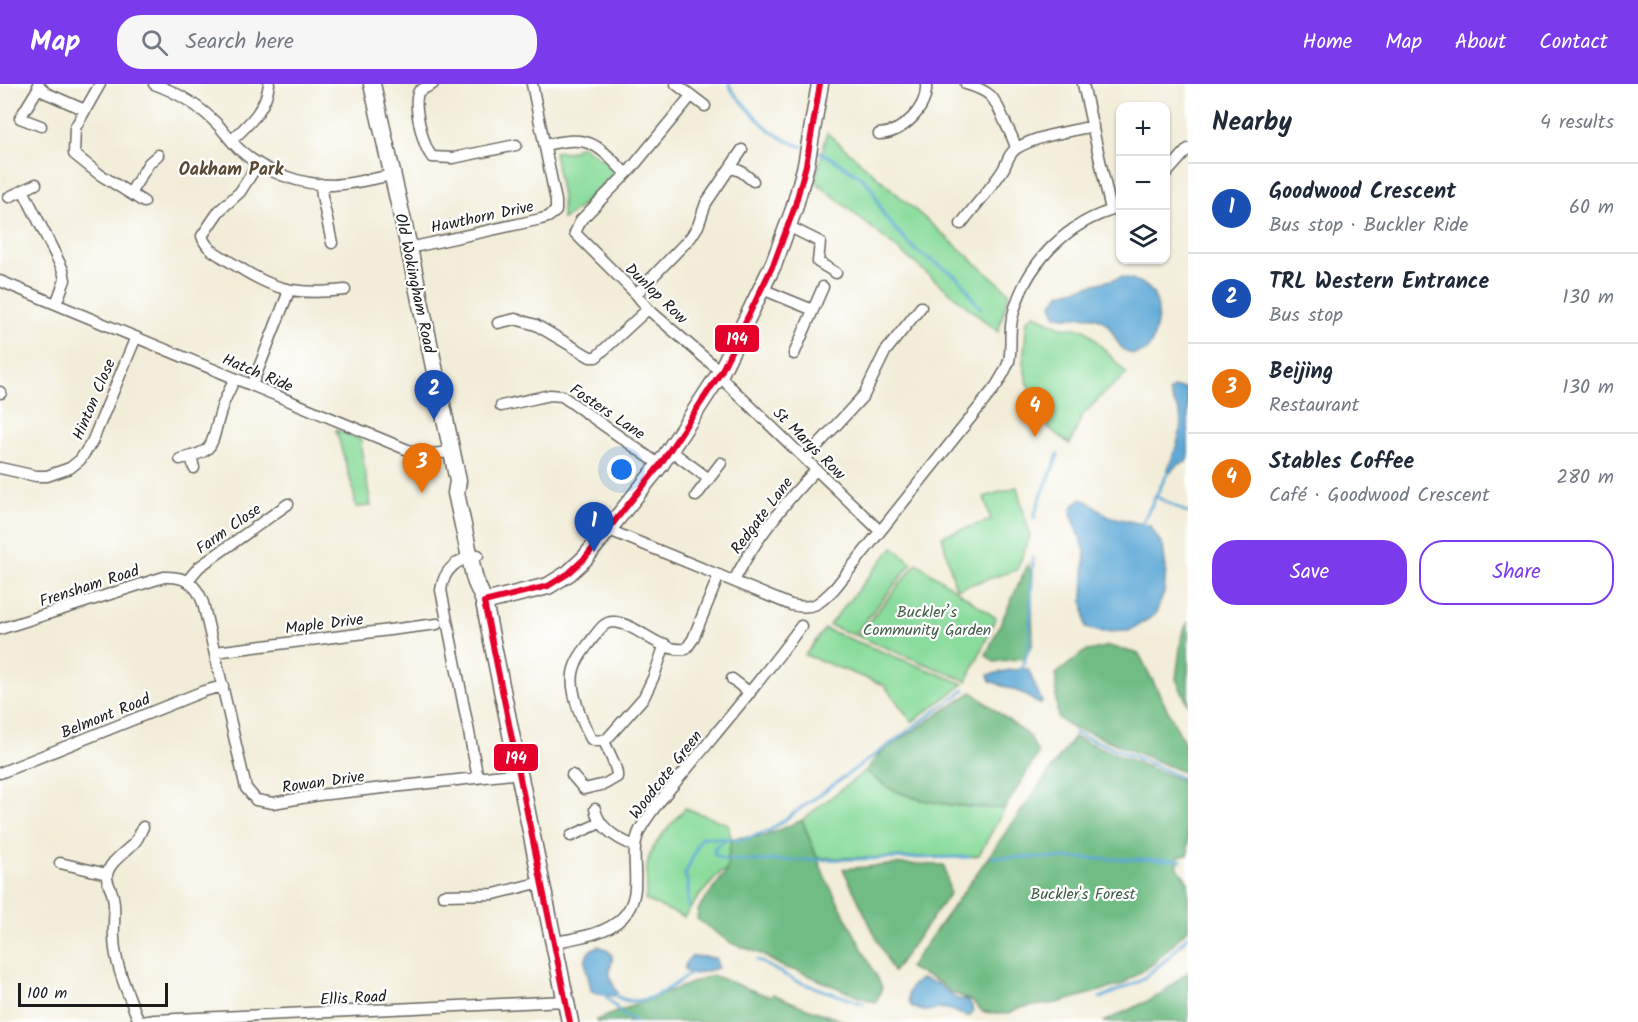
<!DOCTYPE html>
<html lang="en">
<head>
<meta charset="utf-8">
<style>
	:root { --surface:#fff; --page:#f6f6f7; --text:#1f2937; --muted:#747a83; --line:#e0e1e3; --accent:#7c3aed }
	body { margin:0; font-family:Kalam,sans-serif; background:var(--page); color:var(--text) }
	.controls { position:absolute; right:18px; top:18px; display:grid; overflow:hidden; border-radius:12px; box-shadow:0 2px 4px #0004 }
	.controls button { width:54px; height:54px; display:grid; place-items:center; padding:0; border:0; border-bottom:2px solid var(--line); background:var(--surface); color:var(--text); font:30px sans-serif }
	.scale { position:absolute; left:18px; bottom:15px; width:150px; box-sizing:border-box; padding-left:6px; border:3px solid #1c1c1c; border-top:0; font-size:16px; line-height:21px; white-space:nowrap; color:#1c1c1c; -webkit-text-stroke:4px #fff; paint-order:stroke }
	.you { position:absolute; left:622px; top:386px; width:21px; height:21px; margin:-15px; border:4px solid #fff; border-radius:50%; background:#1a73e8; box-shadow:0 0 0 9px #1a73e833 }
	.badge { display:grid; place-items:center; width:39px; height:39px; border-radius:50%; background:var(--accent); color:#fff; font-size:20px; font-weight:700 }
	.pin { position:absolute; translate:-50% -50px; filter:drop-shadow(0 2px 3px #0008) }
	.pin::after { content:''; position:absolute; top:32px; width:21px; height:18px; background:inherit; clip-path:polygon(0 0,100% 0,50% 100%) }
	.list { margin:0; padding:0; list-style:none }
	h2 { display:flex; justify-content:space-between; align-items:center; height:78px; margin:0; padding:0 24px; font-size:26px }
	h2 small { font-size:20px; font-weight:400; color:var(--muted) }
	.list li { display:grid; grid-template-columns:39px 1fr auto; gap:18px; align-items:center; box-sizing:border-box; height:90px; padding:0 24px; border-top:2px solid var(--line) }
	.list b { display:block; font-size:22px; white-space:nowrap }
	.list p { margin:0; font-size:20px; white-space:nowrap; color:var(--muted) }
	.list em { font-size:20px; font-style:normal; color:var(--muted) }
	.actions { display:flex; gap:12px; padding:18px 24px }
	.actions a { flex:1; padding:14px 0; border:2px solid var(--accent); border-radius:24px; text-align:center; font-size:21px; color:var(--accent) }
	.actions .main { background:var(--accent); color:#fff }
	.icon { flex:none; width:33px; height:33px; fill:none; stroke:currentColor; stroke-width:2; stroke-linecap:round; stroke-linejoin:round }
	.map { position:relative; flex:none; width:1188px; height:938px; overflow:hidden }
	header { display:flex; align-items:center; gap:36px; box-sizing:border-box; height:84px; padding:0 30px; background:var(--accent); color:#fff }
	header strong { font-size:28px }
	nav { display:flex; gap:33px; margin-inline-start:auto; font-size:21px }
	.search { width:420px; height:54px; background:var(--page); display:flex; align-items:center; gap:15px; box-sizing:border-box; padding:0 21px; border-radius:24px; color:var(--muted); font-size:22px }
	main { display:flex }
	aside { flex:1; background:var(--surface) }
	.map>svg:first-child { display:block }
	.green { fill:#8adc9c; stroke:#537c5c; stroke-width:1.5 }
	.forest { fill:#6fbc84; stroke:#466c50; stroke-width:1.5 }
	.water { fill:#5da8d5; stroke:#3c6278; stroke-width:1.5 }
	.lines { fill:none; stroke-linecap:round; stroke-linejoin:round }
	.stream { stroke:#5da8d5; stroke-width:3 }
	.street-casing { stroke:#67655e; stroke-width:13 }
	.secondary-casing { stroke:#67655e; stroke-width:19 }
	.street { stroke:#fff; stroke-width:10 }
	.secondary { stroke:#fff; stroke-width:16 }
	.bus-1-casing { stroke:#fff; stroke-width:10 }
	.bus-1 { stroke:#e4002b; stroke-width:6 }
	.labels { text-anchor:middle; stroke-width:4.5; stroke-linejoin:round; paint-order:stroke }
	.street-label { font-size:16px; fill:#1c1c1c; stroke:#fff }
	.park-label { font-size:16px; fill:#425f49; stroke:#fff }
	.neighbourhood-label { font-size:18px; font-weight:bold; fill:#5a4a33; stroke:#fff }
	.line-badge { stroke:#fff; stroke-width:2 }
	.badge-label { font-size:16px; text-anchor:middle; font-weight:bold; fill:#fff }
</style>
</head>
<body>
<header>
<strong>Map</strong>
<div class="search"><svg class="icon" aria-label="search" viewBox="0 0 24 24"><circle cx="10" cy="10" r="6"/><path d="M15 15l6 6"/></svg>Search here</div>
<nav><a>Home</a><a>Map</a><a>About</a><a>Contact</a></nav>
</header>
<main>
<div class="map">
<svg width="1188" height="938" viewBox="0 0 1188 938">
	<rect width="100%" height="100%" fill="#fff"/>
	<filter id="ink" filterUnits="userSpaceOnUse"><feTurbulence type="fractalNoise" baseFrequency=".0167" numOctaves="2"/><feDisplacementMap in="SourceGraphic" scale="12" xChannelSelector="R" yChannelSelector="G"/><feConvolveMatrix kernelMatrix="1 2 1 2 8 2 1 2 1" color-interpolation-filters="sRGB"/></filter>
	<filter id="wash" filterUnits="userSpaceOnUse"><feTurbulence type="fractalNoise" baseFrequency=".008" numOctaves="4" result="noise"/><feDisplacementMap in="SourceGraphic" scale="24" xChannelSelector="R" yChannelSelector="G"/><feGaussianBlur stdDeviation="1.35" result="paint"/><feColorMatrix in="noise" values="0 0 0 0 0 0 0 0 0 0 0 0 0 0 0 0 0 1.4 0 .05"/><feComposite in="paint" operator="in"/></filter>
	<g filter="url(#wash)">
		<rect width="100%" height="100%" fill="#f2edd8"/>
		<!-- green -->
		<path class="green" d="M827,49l182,159 -11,40 -183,-151z
			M581,61l25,17 11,12c-22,11 -32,35 -55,45v-23l-8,-44 5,-1 4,2 12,-3 2,-3z
			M1034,230l26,13 25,2 42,45 -23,19 -22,23 -12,28 -20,-15 -18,-29 -9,-36 4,-44z
			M336,346l26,10 -1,8 10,58 -15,1 -3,-18z
			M1017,403l13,49 -13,34 -61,19 -14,-53 49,-16 -7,-23z
			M893,463l19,16 -58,72 -25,-10z
			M917,479l79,55 -29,63 -110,-45z
			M825,545l139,55 -52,38 -28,-37 -79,-30z
			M865,687c9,6 18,14 28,19 33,15 77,18 112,18l-26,47 -10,2 -152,1 -15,-38z
			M685,724l43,16 3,14 -5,34h-5l-20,22 -17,23 -39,-17c3,-12 1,-22 2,-33 2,-23 25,-42 38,-59z"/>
		<!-- forest -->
		<path class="forest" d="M1028,480l3,9 2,70 -8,15 -31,4 -8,-7z
			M1188,538v83l-12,-26 6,-45z
			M1109,562l30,8 49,96v24l-98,-41 -16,-4 -16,-11 -2,-20v-24l28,-22z
			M972,608l58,45 8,17 -33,54c-35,0 -79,-3 -112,-18 -10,-5 -19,-13 -28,-19l16,-19z
			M1074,653l114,46v72l-10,1v12l10,14v47l-35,35 -32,21 -64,18 -39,5 -10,6 -25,-2 -11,-11 -21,-9 -12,-10 -30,-14z
			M802,736l23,57 57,110 -6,15 -17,-5 -61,-26 -13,-3 -26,-15 -28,-10 -34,-24 1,-8 3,-6 25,-33 5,-34 34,-2z
			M899,780l45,1 6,28 -57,79 -50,-103z
			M1188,888v50h-85l55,-26z
			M712,891l53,20 6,1 2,-2 28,12 45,16h-42l-58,-5 -1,5h-149v-2z"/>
		<!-- water -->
		<path class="water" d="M1122,193c29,4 41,22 34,51 -2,7 -3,16 -9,22 -4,3 -9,3 -14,4 -3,-1 -6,-2 -9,-4 -11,-9 -11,-27 -27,-32 -14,-4 -28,2 -42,-3l-3,-12 9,-10z
			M1173,304h15v70l-2,4 -9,3 -7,8 -3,-2c6,-16 17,-40 13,-57 -3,-8 -9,-14 -11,-22z
			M1080,415l9,3 19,14 42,10 13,20 3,22 -2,25 -9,22 -26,16 -28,1 -15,-4 -3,-29 2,-48 -14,-38 2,-7z
			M1028,585l14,33 -3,2 -17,-11 -32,-12 -2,-6 22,-5z
			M599,862c21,10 11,11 11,28 0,7 5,12 7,19l-4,3 -17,-2 -5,-3c-1,-17 -16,-37 8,-45z
			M692,872l24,2 2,10 -23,6 -10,-3c-1,-7 1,-11 7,-15z
			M921,895l17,5 19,15 10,1 4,4 2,7 -3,5c-9,0 -14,-5 -23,-7 -17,-3 -15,8 -36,-3 -6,-13 -2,-20 10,-27z"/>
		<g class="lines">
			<!-- stream -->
			<path class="stream" d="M729,0c3,9 8,12 14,19 19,22 32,35 60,44
				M815,66c11,4 47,26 54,35 7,8 9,19 14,29 3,5 22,25 27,31 15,15 34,20 49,34 9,8 12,20 22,29
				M1155,412l33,17
				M1034,434c5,-22 17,-41 24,-64
				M1142,440l26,-52
				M1021,587l8,-24 4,-89
				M1075,649l68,27 45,21
				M726,756l-11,7 -1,7 9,5 28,2 218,-4
				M992,773l189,3
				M688,824v-25l-3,-8 16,-38 41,3 27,-9 196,-141
				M757,876l39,21 68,23
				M605,911l16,18 15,9
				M615,911c23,17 57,-7 75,-22
				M1100,914l40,-17 27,-22 21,-23"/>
		</g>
	</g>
	<g filter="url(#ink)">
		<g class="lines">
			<!-- street casing -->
			<g class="street-casing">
				<path id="street" d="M38,0l8,9 39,17
					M100,0l-25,44 -1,26 25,20 45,28
					M154,0c25,9 46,22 65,42 7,8 13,17 21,24 24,22 61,35 93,35 19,-1 40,-6 59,-10
					M433,0l-14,7c-7,12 4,55 13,66l21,1 63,-13
					M676,0l29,22
					M966,0c27,8 28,14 39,38 4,10 9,16 11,27
					M1083,0l28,126
					M39,3l-19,31 21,8
					M691,12l-60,73 -50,51 -6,13 61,61 12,15 73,63
					M879,50c24,-1 49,-26 47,-50
					M232,56c17,-16 34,-31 37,-56
					M545,61c45,-10 50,-3 81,29
					M258,80l-18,28 -21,19 -17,25c4,13 14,17 25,24 46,29 63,36 118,30
					M731,83l11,5 11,9
					M1166,90l22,-25
					M321,100l1,12 10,47
					M23,106l40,80 2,10 -9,24
					M131,108l18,-29 9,-8
					M9,113l27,-13
					M961,140c14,-19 31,-36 43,-56 4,-8 5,-15 13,-20 22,-13 52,-16 76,-22
					M788,142l32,16 -2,20 18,11
					M409,164l132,-29 7,-2 8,-6v-10l-24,-117
					M0,197l420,174 32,-3
					M762,205l51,21
					M636,210l55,-57 7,-11 8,-23 36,-53
					M498,239l17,-4 21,6 54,32h6l52,-48
					M794,270l29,-67
					M719,292l161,155
					M252,301l37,-94
					M0,308l1,1
					M501,322l49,-11 12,1 98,69
					M670,366l39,29
					M191,372l3,12
					M180,375c37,-8 30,-13 40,-45 3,-13 10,-24 15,-36
					M805,375l59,-64 21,-43 36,-45
					M0,384l36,8h11l23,-8 10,-8 12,-18 44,-105
					M696,412l25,-33
					M609,446l182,75c23,5 28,-1 44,-17l161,-202c5,-8 10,-16 13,-25 3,-13 0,-28 3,-42 12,-54 55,-98 108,-111
					M188,496l11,-13 89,-63
					M734,497c17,-36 54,-83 82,-111
					M0,545l164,-52c21,-1 32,6 39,26l43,185 10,12 17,3 46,-8 202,-22
					M665,560l-11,32 -10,21 -37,42 -10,2 -6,-2c-9,-17 -23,-51 -17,-70 3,-12 12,-21 19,-31 6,-7 11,-17 21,-16 24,2 46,31 72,27l7,-10 26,-64
					M215,568l222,-28
					M732,595l18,14
					M0,689l204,-82 19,-5
					M572,691l12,14 21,-5 12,-7c1,-9 -9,-26 -13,-36
					M478,694l-37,-188c3,-22 17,-31 37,-35
					M595,725c4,19 22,30 40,37
					M571,752l29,-13
					M60,779l47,11
					M443,811l51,-1 47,-12
					M555,858c22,-4 52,-8 68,-25 25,-27 1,-62 19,-91 13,-22 32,-41 48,-61 38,-46 76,-91 111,-139
					M139,938c-10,-27 -24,-54 -25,-84 -1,-14 2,-27 -1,-41 -1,-8 -7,-14 -6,-22 2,-13 19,-23 27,-32 4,-4 6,-10 9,-16
					M142,938l13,-2 411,-19"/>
			</g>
			<!-- secondary casing -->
			<g class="secondary-casing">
				<path id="secondary" d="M372,0l37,164 49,233 -2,12 18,83c2,10 7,15 10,26l86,420
					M484,518l64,-16 21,-13 16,-15 75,-93 61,-93 53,-109 20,-54 12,-44 14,-81"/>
			</g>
			<!-- street -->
			<use href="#street" class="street"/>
			<!-- secondary -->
			<use href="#secondary" class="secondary"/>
			<!-- bus-1 casing -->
			<g class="bus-1-casing">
				<path id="bus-1" d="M570,938l-86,-420 64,-16 21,-13 16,-15 75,-93 61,-93 53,-109 20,-54 12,-44 14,-81"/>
			</g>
			<!-- bus-1 -->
			<use href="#bus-1" class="bus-1"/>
		</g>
	</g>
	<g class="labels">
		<!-- street labels -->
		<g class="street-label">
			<text transform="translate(482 132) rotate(-12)" y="6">Hawthorn Drive</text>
			<text transform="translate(416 199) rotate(78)" y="6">Old Wokingham Road</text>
			<text transform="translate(657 209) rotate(44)" y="6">Dunlop Row</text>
			<text transform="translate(258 288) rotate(23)" y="6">Hatch Ride</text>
			<text transform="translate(93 315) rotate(-67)" y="6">Hinton Close</text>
			<text transform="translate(608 327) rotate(34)" y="6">Fosters Lane</text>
			<text transform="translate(810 359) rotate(45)" y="6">St Marys Row</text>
			<text transform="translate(761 431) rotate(-53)" y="6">Redgate Lane</text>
			<text transform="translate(228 444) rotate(-35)" y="6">Farm Close</text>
			<text transform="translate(89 501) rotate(-18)" y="6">Frensham Road</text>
			<text transform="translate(324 539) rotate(-7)" y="6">Maple Drive</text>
			<text transform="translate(105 631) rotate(-22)" y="6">Belmont Road</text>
			<text transform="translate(665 690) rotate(-52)" y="6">Woodcote Green</text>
			<text transform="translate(323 697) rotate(-8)" y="6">Rowan Drive</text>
			<text transform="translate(353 913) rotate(-3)" y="6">Ellis Road</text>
		</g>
		<!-- park labels -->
		<g class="park-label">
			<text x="927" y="533">Buckler’s<tspan x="927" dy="18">Community Garden</tspan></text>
			<text x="1083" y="815">Buckler's Forest</text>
		</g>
		<!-- neighbourhood labels -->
		<g class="neighbourhood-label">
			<text x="231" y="91">Oakham Park</text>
		</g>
	</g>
	<g class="line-badge">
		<rect x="714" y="240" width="46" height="29" rx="6" fill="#e4002b"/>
		<rect x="493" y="659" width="46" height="29" rx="6" fill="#e4002b"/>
	</g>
	<g class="badge-label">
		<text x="737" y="261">194</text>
		<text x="516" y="680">194</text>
	</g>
</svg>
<div class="controls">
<button>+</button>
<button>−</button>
<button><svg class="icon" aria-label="layers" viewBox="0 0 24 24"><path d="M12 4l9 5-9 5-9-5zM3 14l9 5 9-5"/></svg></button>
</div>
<div class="scale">100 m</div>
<div class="you"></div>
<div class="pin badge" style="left:594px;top:468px;background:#1a4fb4">1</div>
<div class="pin badge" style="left:434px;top:336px;background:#1a4fb4">2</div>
<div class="pin badge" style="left:422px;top:409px;background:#e8710a">3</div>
<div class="pin badge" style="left:1035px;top:353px;background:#e8710a">4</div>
</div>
<aside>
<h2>Nearby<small>4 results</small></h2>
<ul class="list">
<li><span class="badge" style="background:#1a4fb4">1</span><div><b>Goodwood Crescent</b><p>Bus stop · Buckler Ride</p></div><em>60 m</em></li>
<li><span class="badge" style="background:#1a4fb4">2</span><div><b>TRL Western Entrance</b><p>Bus stop</p></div><em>130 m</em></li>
<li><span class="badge" style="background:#e8710a">3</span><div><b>Beijing</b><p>Restaurant</p></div><em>130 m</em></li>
<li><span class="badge" style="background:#e8710a">4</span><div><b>Stables Coffee</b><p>Café · Goodwood Crescent</p></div><em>280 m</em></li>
</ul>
<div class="actions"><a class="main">Save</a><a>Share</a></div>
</aside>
</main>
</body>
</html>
